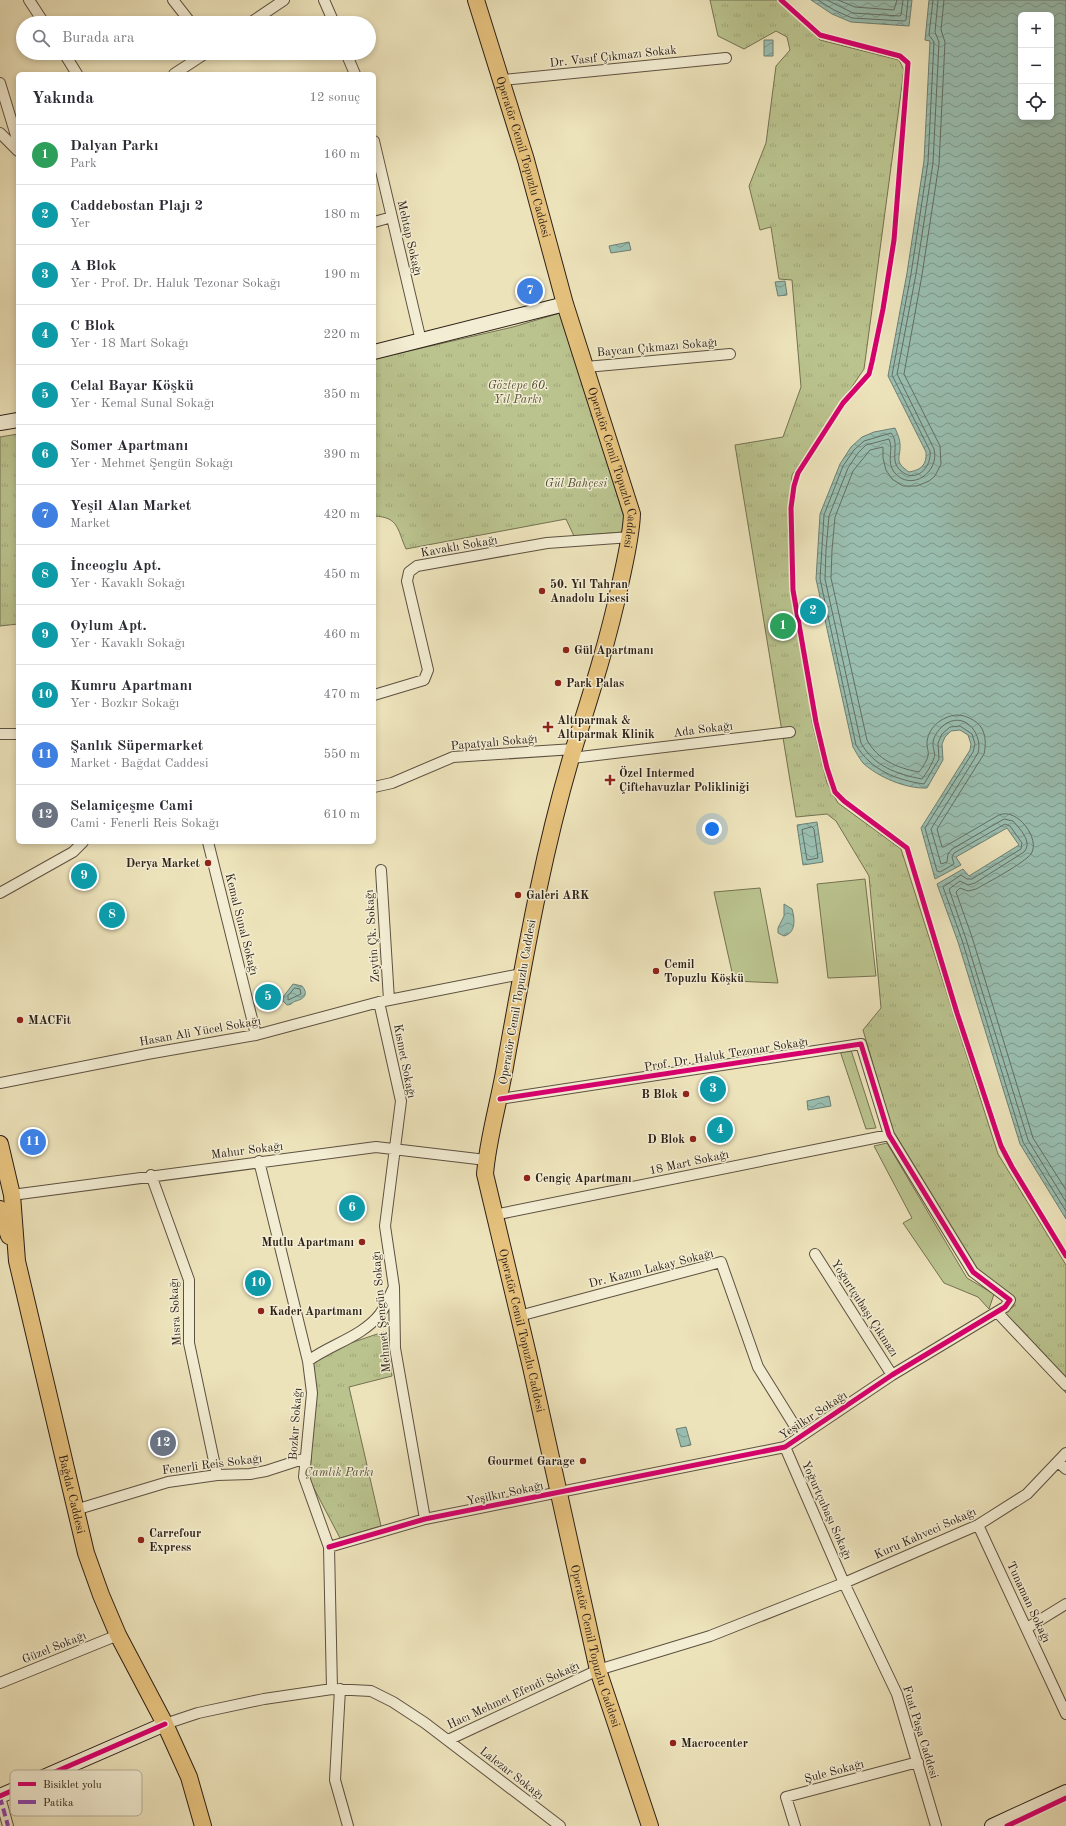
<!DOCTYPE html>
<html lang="tr">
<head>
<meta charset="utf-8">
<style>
	:root { --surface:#fff; --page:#f2f2f3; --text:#2b2b33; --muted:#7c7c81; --line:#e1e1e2; --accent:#8f2418 }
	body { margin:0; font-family:"Old Standard TT",serif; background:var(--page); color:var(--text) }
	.controls { position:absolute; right:12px; top:12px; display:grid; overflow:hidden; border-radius:6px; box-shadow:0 2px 6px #0003 }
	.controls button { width:36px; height:36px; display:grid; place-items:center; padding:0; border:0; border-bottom:1px solid var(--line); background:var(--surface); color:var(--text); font:20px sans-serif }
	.you { position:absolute; left:712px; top:829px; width:14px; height:14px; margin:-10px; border:3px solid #fff; border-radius:50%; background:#1a73e8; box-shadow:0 0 0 6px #1a73e833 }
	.badge { display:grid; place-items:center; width:26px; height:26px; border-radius:50%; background:var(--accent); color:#fff; font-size:13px; font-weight:700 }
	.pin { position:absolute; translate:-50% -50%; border:2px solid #fff; box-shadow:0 1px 4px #0006 }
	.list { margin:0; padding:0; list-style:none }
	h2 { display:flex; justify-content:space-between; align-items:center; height:52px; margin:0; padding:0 16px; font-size:17px }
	h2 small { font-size:13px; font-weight:400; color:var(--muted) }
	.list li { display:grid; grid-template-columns:26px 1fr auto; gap:12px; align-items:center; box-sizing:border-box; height:60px; padding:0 16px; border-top:1px solid var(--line) }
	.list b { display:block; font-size:15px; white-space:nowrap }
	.list p { margin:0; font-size:13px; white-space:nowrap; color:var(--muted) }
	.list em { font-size:13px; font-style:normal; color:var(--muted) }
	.icon { flex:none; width:22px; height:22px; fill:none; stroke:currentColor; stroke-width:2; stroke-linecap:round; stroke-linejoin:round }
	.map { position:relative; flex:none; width:1066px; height:1826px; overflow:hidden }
	.search { position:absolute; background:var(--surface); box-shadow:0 2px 6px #0003; left:16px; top:16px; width:360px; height:44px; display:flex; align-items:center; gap:10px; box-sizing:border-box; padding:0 14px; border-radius:22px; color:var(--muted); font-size:15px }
	.panel { position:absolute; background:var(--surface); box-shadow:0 2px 6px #0003; left:16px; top:72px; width:360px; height:772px; border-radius:6px }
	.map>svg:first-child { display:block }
	.grass { fill:#bac38e; stroke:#747252 }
	.park { fill:url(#park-tufts); stroke:#747252 }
	.water { fill:url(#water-waves); stroke:#6e7f73; fill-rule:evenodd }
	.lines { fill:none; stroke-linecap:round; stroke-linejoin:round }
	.shore { stroke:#636f64; stroke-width:1 }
	.street-casing { stroke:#5d5140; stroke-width:12 }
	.secondary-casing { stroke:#2d2017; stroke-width:16 }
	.primary-casing { stroke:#2d2017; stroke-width:18 }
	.street { stroke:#f3edd3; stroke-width:10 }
	.secondary { stroke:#f3edd3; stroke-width:14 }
	.primary { stroke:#e6c27e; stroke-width:16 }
	.quiet { stroke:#8e44ad; stroke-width:4; stroke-dasharray:8 4; stroke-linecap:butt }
	.cycleway-casing { stroke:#f3edd3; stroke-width:8 }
	.cycleway { stroke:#d6006c; stroke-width:5 }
	.poi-dot { fill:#8f2418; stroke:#f3edd3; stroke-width:1.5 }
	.labels { text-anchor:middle; stroke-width:3; stroke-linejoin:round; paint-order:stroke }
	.street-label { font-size:12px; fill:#2d2017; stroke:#f3edd3 }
	.park-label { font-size:12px; font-style:italic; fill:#57513b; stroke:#f3edd3 }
	.poi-label { font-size:12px; font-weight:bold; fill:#2d2017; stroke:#f3edd3; text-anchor:start }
	.key { fill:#f3edd3; stroke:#b8b09b; stroke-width:1 }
	.key-label { font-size:11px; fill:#2d2017 }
</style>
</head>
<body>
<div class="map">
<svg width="1066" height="1826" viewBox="0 0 1066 1826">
	<defs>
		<pattern id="park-tufts" width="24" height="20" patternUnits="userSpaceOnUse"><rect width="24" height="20" fill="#bac38e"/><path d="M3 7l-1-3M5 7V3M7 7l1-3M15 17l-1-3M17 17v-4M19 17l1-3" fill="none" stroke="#a0a77a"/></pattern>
		<pattern id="water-waves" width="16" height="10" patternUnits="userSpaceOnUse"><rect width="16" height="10" fill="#99beb0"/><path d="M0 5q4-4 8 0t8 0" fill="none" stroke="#7d9a8e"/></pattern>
	</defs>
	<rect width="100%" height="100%" fill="#ede3bb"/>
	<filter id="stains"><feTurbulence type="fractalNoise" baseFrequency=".005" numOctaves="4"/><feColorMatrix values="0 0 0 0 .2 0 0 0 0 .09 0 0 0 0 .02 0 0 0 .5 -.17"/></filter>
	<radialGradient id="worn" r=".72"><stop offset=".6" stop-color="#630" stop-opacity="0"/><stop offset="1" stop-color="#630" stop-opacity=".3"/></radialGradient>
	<!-- grass -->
	<path class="grass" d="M865,879l11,97 -48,2 -11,-94z
		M760,888l18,95 -44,-2 -20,-89z
		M851,1050l25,78 -10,1 -26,-78z
		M887,1143l80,135 27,16 -5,15 -11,-12 -34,-14 -41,-60 9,-5 -38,-72z"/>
	<!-- park -->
	<path class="park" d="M710,0h67l43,40 79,20 5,10 -40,299 -72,106 -4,56 24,191 15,61 11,20 63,46 97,305 68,111v128l-69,-74 17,-13v-6l-35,-27 -87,-144 -29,-99 18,-22 -12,-132 -33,-55 -9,-7 -31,3 -61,-372 48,-8 18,-50 -9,-107 -13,-1 -8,-52 -11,3 -11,-44 17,-43 10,-77 14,-16 -3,-13 -11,-6 -32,18 -26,-13z
		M560,313l50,156 15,52 -2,11 -49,4 -8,-17 -160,30c-9,-20 -7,-32 -32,-33v-157l139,-32z
		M18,434v190l-18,2v-189z
		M386,1331l6,45 -43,11 32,139 -41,12 -32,-61 3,-15v-98l22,-15z"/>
	<!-- water -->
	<path class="water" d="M811,0h101l-3,26 -58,-4 -19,-8z
		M929,0h137v1219l-46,-75 -62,-202 -21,-58 26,-15 6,7 50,-31 -12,-17 -51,29 5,8 -26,14 -14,-51 49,-78 1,-6 -3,-9 -8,-5 -9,1 -6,6 -3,7 1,16 -16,28c-21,1 -49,-11 -64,-25 -4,-5 -7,-11 -10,-16l-37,-168 4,-65 20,-50 11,-17 11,-10 12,-5 21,-4c2,5 5,11 5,16 1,14 -7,17 9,28 12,-2 18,-7 17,-20l-38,-76 19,-103 17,-112 6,-120 -5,-1zM1021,15h30v102h-30z
		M764,40h9v16h-9z
		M629,242l2,8 -20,3 -2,-7z
		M785,281l2,14 -9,1 -3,-14z
		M817,822l6,40 -20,3 -6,-40z
		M784,904l8,5c3,10 4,24 -8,27l-6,-3v-5l6,-12z
		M293,984l9,2c7,8 2,13 -6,15 -4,1 -4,4 -9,4l-4,-4v-4z
		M829,1096l2,10 -23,4 -1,-9z
		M686,1427l5,18 -10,2 -5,-18z"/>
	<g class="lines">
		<!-- shore -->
		<path class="shore" d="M818,0l16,10 18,8 52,3 2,-1 2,-20
			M827,0l26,13 47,3 1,-1 2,-15
			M838,0l17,7 39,3 3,-10
			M933,0l-4,35 5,7 -6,120 -17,112 -19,101 38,76c2,16 -14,33 -29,20 -13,-11 0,-26 -10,-38l-27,8 -10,9 -11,16 -19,49 -4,64 36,166c15,25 40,35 68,39l15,-25 -1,-16 4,-9 8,-7 10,-1 12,8 3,10 -2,8 -48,76 12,43 3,1 14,-8 -2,-7 2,-4 51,-29 5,2 12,17 -1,6 -49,30h-5l-6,-4 -18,12 19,53 61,202 43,69
			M938,0l-3,32 4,10 -6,121 -17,111 -19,100 37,75c6,23 -23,44 -40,23 -8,-11 0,-22 -5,-33l-23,6 -8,8 -10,15 -19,48 -3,34 -1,29 36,164c13,23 35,31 61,36 4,-5 10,-15 12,-21 2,-4 -1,-9 -1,-13 -1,-8 7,-18 14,-22 20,-11 36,13 31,30l-47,76 10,35 6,-2 1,-8 4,-5 52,-30 9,2c7,8 20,21 11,31l-49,31 -7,2 -8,-4 -11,8 17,50 62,201 38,62
			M944,0l-3,30 4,12 -6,122 -17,111 -18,99 36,72 1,18 -6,12 -6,5 -12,5h-14l-11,-7 -6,-9 -3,-12v-11l-13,3 -17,21 -18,46 -3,33 -1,28 36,162c11,20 30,28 52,32 3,-4 8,-11 9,-16 1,-4 -1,-8 -1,-12 0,-16 15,-28 30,-29 8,0 19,5 24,12 5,8 5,18 3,27l-47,75 5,18h2l55,-32c18,-8 42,24 32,39 -7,9 -44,29 -55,35l-8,2 -8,-3 -4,4 16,45 61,201 33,52
			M812,827l2,2 4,29 -11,2 -5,-30z
			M295,988l5,1 1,5 -13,6v-4z"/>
		<!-- street casing -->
		<g class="street-casing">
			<path id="street" d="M29,0l15,23
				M173,0l18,23
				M324,0l10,23
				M250,23l34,-23
				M64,53l13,21
				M346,53l9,21
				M174,74l32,-21
				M503,80l223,-22
				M0,83l18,59
				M0,133l18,18
				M374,141l47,200
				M374,222l18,-5
				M586,367l144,-13
				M374,695l50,-15 4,-10 -21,-89 2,-9 8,-6 130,-23 84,-6
				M0,734h18
				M572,758l218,-26
				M374,787l18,-4 61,-26 121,-8
				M208,842l48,193
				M381,870l8,130
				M0,893l73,-41 10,-10
				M379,1002l22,99 -16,125 9,61 1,61 30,171
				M0,1083l147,-29 109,-19 123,-33 142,-28
				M259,1161l49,200 4,32 -8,84 25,70 3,142
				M151,1175l38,105v63l28,132
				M12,1195l364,-48 110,13
				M494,1215l395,-80
				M815,1254l77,121
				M997,1312l69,73
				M519,1316l202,-54 37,105 43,69
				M308,1361c23,-17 54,-24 72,-47 5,-7 9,-17 13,-25
				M785,1447l59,136 53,111 39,132
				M1058,1462l8,7
				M75,1510l93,-28 49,-7 33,-1 16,-3 40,-13
				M978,1525l88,189
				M329,1547l96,-28 360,-72 107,-72 113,-68 5,-7 -37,-28 -84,-137 -28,-91 -361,55
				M1027,1628l39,-24
				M0,1683l118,-48
				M340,1689l-5,91 13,46
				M165,1724l33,-11 66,-14 68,-10 39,2 22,11 32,21 135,103
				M448,1740l150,-70 112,-34 134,-53 134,-58 49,-31 39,-41
				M0,1797l8,29
				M795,1826l-9,-29 132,-35"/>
		</g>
		<!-- secondary casing -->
		<g class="secondary-casing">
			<path id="secondary" d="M374,352l191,-48
				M0,423l18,-3
				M0,1796l165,-72
				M992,1826l74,-34"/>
		</g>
		<!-- primary casing -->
		<g class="primary-casing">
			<g id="primary">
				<path id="s1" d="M476,0l50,160 39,144 67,210c-1,24 -7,47 -12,71 -12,56 -29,109 -46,163 -31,102 -49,208 -68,313 -6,38 -18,76 -21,113l46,193 67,303 52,156"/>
				<path id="s2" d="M0,1144l12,51 5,66 69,292 15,42 17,40 47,89 24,53 14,49"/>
				<path d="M0,1209l9,27"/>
			</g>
		</g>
		<!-- street -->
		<use href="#street" class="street"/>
		<!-- secondary -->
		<use href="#secondary" class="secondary"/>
		<!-- primary -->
		<use href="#primary" class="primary"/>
		<!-- quiet -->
		<path class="quiet" d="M0,1797l8,29"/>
		<!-- cycleway casing -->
		<g class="cycleway-casing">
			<path id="cycleway" d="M781,0l39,35 80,21 8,7 -14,177 -11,69 -11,53 -3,12 -26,29 -45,70 -4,13 -3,22 2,82 23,132 11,46 8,24 9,9 63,47 50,165 44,133 11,21 54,89
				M329,1547l96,-28 360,-72 107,-72 113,-68 5,-7 -37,-28 -84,-137 -28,-91 -361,55
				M0,1796l165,-72
				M1007,1826l59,-28"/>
		</g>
		<!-- cycleway -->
		<use href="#cycleway" class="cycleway"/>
	</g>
	<!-- markers -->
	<g class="poi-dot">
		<circle cx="542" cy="591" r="4"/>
		<circle cx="566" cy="650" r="4"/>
		<circle cx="558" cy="683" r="4"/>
		<path d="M546 721h4v4h4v4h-4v4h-4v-4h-4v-4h4z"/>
		<path d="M608 774h4v4h4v4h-4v4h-4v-4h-4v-4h4z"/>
		<circle cx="208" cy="863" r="4"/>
		<circle cx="518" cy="895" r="4"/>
		<circle cx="656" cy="971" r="4"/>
		<circle cx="20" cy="1020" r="4"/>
		<circle cx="686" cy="1094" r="4"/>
		<circle cx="693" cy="1139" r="4"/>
		<circle cx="527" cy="1178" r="4"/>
		<circle cx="362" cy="1242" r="4"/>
		<circle cx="261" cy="1311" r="4"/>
		<circle cx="583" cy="1461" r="4"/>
		<circle cx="141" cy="1540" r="4"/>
		<circle cx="673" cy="1743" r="4"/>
	</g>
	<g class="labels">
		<!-- street labels -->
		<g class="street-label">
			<text transform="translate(613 56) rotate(-6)" y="4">Dr. Vasıf Çıkmazı Sokak</text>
			<text dy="4" stroke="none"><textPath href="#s1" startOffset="164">Operatör Cemil Topuzlu Caddesi</textPath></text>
			<text transform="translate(410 238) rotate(77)" y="4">Mehtap Sokağı</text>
			<text transform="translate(657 347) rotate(-5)" y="4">Baycan Çıkmazı Sokağı</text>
			<text dy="4" stroke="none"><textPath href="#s1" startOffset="488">Operatör Cemil Topuzlu Caddesi</textPath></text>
			<text transform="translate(459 546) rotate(-10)" y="4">Kavaklı Sokağı</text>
			<text transform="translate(703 729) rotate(-7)" y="4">Ada Sokağı</text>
			<text transform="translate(494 742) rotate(-5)" y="4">Papatyalı Sokağı</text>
			<text transform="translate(242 924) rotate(76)" y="4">Kemal Sunal Sokağı</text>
			<text transform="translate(372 936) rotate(-94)" y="4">Zeytin Çk. Sokağı</text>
			<text transform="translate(517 1002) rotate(-80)" y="4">Operatör Cemil Topuzlu Caddesi</text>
			<text transform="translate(200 1031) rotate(-10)" y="4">Hasan Ali Yücel Sokağı</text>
			<text transform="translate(726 1054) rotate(-9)" y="4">Prof. Dr. Haluk Tezonar Sokağı</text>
			<text transform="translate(405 1061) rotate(79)" y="4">Kısmet Sokağı</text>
			<text transform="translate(247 1150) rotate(-7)" y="4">Mahur Sokağı</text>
			<text transform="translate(689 1162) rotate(-12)" y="4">18 Mart Sokağı</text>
			<text transform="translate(651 1268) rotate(-14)" y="4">Dr. Kazım Lakay Sokağı</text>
			<text transform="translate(865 1308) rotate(57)" y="4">Yoğurtçubaşı Çıkmazı</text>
			<text transform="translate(175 1312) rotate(-93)" y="4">Mısra Sokağı</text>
			<text transform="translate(381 1312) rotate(-95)" y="4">Mehmet Şengün Sokağı</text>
			<text dy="4" stroke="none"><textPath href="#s1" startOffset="1375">Operatör Cemil Topuzlu Caddesi</textPath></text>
			<text transform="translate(813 1415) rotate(-33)" y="4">Yeşilkır Sokağı</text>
			<text transform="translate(295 1424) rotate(-86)" y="4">Bozkır Sokağı</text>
			<text transform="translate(212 1464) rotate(-7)" y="4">Fenerli Reis Sokağı</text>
			<text transform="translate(505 1493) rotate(-12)" y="4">Yeşilkır Sokağı</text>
			<text dy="4" stroke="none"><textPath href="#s2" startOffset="358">Bağdat Caddesi</textPath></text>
			<text transform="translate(827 1510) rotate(66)" y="4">Yoğurtçubaşı Sokağı</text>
			<text transform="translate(925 1533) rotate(-24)" y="4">Kuru Kahveci Sokağı</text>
			<text transform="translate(1029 1602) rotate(65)" y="4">Tunaman Sokağı</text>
			<text dy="4" stroke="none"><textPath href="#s1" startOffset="1699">Operatör Cemil Topuzlu Caddesi</textPath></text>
			<text transform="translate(54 1647) rotate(-22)" y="4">Güzel Sokağı</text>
			<text transform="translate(513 1695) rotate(-25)" y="4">Hacı Mehmet Efendi Sokağı</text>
			<text transform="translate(921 1732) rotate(73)" y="4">Fuat Paşa Caddesi</text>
			<text transform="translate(834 1771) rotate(-15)" y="4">Şule Sokağı</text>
			<text transform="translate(512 1773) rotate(38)" y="4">Lalezar Sokağı</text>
		</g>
		<!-- park labels -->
		<g class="park-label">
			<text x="518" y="389">Göztepe 60.<tspan x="518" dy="14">Yıl Parkı</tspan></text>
			<text x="576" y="487">Gül Bahçesi</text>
			<text x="339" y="1476">Çamlık Parkı</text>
		</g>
		<!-- poi labels -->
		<g class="poi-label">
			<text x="550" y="588">50. Yıl Tahran<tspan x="550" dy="14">Anadolu Lisesi</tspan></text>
			<text x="574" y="654">Gül Apartmanı</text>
			<text x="566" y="687">Park Palas</text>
			<text x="557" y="724">Altıparmak &amp;<tspan x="557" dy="14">Altıparmak Klinik</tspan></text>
			<text x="619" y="777">Özel Intermed<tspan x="619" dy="14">Çiftehavuzlar Polikliniği</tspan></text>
			<text x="200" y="867" text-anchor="end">Derya Market</text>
			<text x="526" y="899">Galeri ARK</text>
			<text x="664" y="968">Cemil<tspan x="664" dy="14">Topuzlu Köşkü</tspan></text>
			<text x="28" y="1024">MACFit</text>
			<text x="678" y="1098" text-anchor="end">B Blok</text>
			<text x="685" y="1143" text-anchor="end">D Blok</text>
			<text x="535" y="1182">Cengiç Apartmanı</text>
			<text x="354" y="1246" text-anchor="end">Mutlu Apartmanı</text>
			<text x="269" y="1315">Kader Apartmanı</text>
			<text x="575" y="1465" text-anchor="end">Gourmet Garage</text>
			<text x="149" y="1537">Carrefour<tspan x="149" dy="14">Express</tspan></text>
			<text x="681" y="1747">Macrocenter</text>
		</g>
	</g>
	<!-- legend -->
	<rect x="10" y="1770" width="132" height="46" rx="6" class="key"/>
	<rect x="18" y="1782" width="18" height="4" fill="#d6006c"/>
	<rect x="18" y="1800" width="18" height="4" fill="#8e44ad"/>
	<g class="key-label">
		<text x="43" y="1788">Bisiklet yolu</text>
		<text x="43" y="1806">Patika</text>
	</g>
	<rect width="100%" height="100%" filter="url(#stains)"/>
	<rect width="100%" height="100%" fill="url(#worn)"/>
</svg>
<div class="controls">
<button>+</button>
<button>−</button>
<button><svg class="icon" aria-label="locate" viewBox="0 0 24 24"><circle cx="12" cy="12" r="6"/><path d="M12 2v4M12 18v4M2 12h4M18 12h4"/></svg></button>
</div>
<div class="you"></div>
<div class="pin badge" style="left:783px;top:626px;background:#2e9e5b">1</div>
<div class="pin badge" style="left:813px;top:611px;background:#0f9aa8">2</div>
<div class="pin badge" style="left:713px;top:1089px;background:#0f9aa8">3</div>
<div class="pin badge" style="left:720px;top:1130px;background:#0f9aa8">4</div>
<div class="pin badge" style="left:268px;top:997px;background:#0f9aa8">5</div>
<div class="pin badge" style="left:352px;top:1208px;background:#0f9aa8">6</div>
<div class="pin badge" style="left:530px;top:291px;background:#3f7fe0">7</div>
<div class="pin badge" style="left:112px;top:915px;background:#0f9aa8">8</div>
<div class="pin badge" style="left:84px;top:876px;background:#0f9aa8">9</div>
<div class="pin badge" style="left:258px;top:1283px;background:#0f9aa8">10</div>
<div class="pin badge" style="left:33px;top:1142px;background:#3f7fe0">11</div>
<div class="pin badge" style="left:163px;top:1443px;background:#6b7280">12</div>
<div class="search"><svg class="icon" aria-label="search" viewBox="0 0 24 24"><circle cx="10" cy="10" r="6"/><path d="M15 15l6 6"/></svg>Burada ara</div>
<section class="panel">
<h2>Yakında<small>12 sonuç</small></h2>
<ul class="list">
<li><span class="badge" style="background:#2e9e5b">1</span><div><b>Dalyan Parkı</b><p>Park</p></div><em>160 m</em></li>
<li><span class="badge" style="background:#0f9aa8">2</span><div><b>Caddebostan Plajı 2</b><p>Yer</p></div><em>180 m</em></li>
<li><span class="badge" style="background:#0f9aa8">3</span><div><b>A Blok</b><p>Yer · Prof. Dr. Haluk Tezonar Sokağı</p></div><em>190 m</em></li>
<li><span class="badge" style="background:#0f9aa8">4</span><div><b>C Blok</b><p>Yer · 18 Mart Sokağı</p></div><em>220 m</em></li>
<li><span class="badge" style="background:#0f9aa8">5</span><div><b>Celal Bayar Köşkü</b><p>Yer · Kemal Sunal Sokağı</p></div><em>350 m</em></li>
<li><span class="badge" style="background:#0f9aa8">6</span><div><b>Somer Apartmanı</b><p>Yer · Mehmet Şengün Sokağı</p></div><em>390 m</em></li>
<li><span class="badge" style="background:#3f7fe0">7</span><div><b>Yeşil Alan Market</b><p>Market</p></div><em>420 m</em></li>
<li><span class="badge" style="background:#0f9aa8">8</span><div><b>İnceoglu Apt.</b><p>Yer · Kavaklı Sokağı</p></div><em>450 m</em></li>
<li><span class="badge" style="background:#0f9aa8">9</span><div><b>Oylum Apt.</b><p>Yer · Kavaklı Sokağı</p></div><em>460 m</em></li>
<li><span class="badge" style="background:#0f9aa8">10</span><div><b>Kumru Apartmanı</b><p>Yer · Bozkır Sokağı</p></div><em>470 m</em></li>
<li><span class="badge" style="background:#3f7fe0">11</span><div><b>Şanlık Süpermarket</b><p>Market · Bağdat Caddesi</p></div><em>550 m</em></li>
<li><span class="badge" style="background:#6b7280">12</span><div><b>Selamiçeşme Cami</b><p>Cami · Fenerli Reis Sokağı</p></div><em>610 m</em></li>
</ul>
</section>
</div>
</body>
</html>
